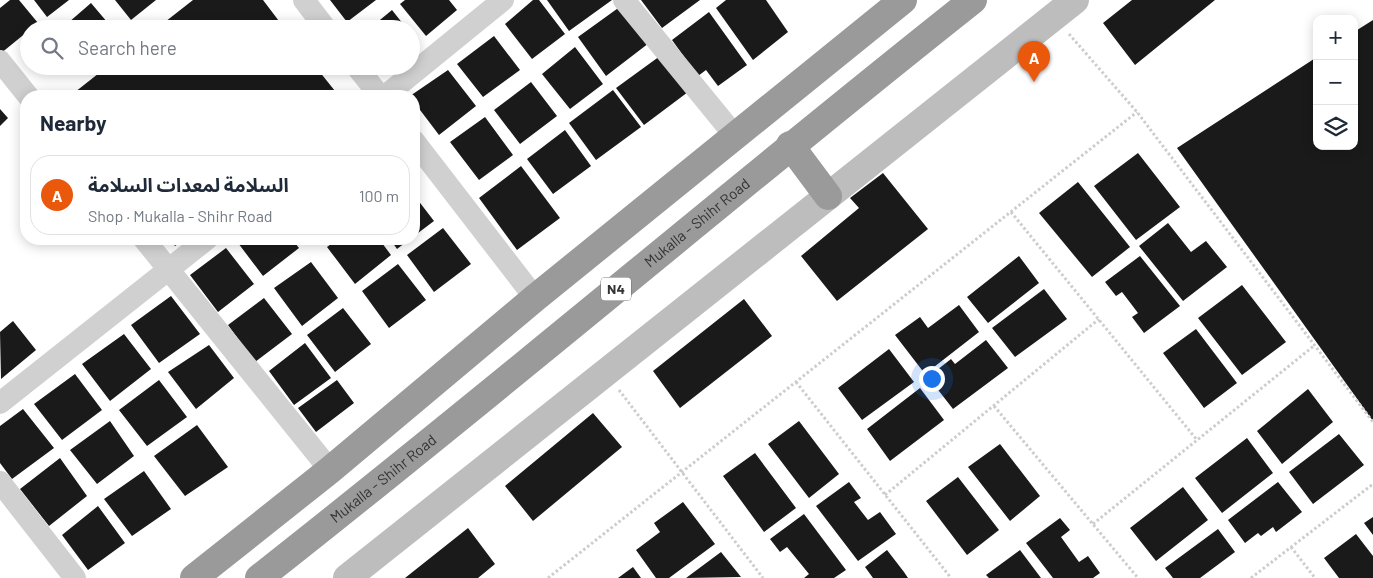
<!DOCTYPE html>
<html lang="en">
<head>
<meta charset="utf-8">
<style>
	:root { --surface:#fff; --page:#f6f6f7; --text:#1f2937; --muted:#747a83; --line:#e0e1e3; --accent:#ea580c }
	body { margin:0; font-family:Barlow,"Noto Sans Arabic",sans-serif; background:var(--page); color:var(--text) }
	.controls { position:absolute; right:15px; top:15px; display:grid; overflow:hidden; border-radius:10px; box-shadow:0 2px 12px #0003 }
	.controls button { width:45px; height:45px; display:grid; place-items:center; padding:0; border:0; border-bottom:1px solid var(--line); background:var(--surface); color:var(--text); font:25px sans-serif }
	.you { position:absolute; left:931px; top:378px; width:18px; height:18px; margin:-12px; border:4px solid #fff; border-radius:50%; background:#1a73e8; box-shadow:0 0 0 8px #1a73e833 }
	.badge { display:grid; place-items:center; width:32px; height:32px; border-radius:50%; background:var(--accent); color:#fff; font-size:16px; font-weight:700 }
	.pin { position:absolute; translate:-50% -41px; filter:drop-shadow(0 1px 2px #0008) }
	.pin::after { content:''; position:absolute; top:26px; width:18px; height:15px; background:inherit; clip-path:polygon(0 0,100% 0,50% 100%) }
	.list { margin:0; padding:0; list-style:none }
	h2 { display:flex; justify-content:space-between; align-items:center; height:65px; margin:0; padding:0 20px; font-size:21px }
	h2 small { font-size:16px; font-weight:400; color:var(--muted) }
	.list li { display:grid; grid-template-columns:32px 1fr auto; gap:15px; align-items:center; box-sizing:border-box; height:80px; margin:0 10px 10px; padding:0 10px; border:1px solid var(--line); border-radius:20px }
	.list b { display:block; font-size:19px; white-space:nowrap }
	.list p { margin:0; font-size:16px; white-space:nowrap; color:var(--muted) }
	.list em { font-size:16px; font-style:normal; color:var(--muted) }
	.icon { flex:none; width:28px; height:28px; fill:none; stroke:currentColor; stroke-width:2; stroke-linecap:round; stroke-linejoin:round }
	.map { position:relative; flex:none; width:1373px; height:578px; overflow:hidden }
	.search { position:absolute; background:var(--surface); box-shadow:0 2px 12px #0003; left:20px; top:20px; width:400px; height:55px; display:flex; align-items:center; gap:12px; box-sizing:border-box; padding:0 18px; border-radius:28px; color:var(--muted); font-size:19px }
	.panel { position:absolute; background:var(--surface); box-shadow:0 2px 12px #0003; left:20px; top:90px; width:400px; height:155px; border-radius:20px }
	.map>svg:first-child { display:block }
	.building { fill:#1a1a1a }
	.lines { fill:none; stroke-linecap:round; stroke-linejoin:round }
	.path { stroke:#cdcdcd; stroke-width:3; stroke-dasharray:2.5 2.5; stroke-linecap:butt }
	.street { stroke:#d0d0d0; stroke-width:22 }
	.secondary { stroke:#bdbdbd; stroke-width:28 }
	.highway { stroke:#9a9a9a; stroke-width:28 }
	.labels { text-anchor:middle; stroke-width:5; stroke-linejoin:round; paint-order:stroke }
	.shield { fill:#fff; stroke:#707070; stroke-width:1 }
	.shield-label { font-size:14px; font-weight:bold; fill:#333 }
	.street-label { font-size:15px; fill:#333; stroke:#fff }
</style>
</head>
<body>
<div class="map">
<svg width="1373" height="578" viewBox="0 0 1373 578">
	<rect width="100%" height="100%" fill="#fff"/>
	<!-- building -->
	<path class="building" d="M10,0h9l19,23 -38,31v-46z
		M34,0h35l-22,17z
		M115,0h41l-25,20z
		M193,0h70l22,29h-129z
		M330,0h46l-29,22z
		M405,0h44l8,10 -31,26 -26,-32z
		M533,0h6l26,34 -33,25 -27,-35z
		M547,0h65l-43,31z
		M641,0h59l-38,28z
		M726,0h40l22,32 -35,28 -37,-52z
		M1132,0h83l-80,65 -32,-42z
		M91,3l22,26h-52z
		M621,6l28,37 -43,33 -28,-39z
		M392,10l15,19h-38z
		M709,12l38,53 -29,21 -12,-16 -8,6 -26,-36z
		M1373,20v401l-196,-273 140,-91v89h37v-114z
		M411,34l8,10 -8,6z
		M494,36l26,34 -37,27 -26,-33z
		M575,47l28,37 -33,25 -28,-35z
		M660,56l28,36 -44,33 -28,-37z
		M108,66h207l24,30h-269z
		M448,70l28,36 -37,29 -25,-33v-6h-4z
		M531,82l26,34 -37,28 -26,-34z
		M613,90l28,37 -45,33 -27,-37z
		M0,109l8,9 -8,8z
		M485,117l28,38 -34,25 -29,-38z
		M565,130l26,36 -38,28 -26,-35z
		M1138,153l42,54 -44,33 -42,-54z
		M521,166l39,52 -43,32 -38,-52z
		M883,173l45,56 -91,72 -36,-45 58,-48 -9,-10z
		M1078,182l52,65 -38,30 -53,-64z
		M414,195l20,26 -20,15z
		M1168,223l23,29 15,-11 21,26 -44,34 -44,-55z
		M443,228l28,36 -37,28 -27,-37z
		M169,239h15l-9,7z
		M235,239h57l7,9 -36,28z
		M338,239h41l12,16 -36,29 -28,-37z
		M390,239h20l-13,10z
		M226,248l28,36 -36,28 -28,-37z
		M1019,256l20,27 -51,40 -21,-26z
		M1140,256l40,50 -36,27 -12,-16 6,-4 -16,-21 -6,4 -11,-14z
		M311,262l27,36 -36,28 -28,-38z
		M398,264l28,36 -37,28 -27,-37z
		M1242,285l44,57 -44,33 -44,-57z
		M1044,289l23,30 -52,38 -23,-29z
		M171,296l29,38 -41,29 -28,-38z
		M264,298l28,36 -37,28 -27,-37z
		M744,299l28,37 -92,72 -27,-37z
		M959,305l20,27 -54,42 -30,-39 25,-18 8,11z
		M343,308l28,36 -36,28 -28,-37z
		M13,321l23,29 -35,29 -1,-47z
		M1196,329l41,54 -33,25 -41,-55z
		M124,334l27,35 -41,32 -28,-37z
		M986,340l22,28 -55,41 -25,-32 23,-18 4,5z
		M305,343l26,35 -37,27 -25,-34z
		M209,345l25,33 -38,31 -28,-37z
		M889,349l25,33 -52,38 -24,-32z
		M75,374l27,36 -40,30 -28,-36z
		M159,380l28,37 -40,29 -28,-36z
		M337,380l17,23 -38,29 -18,-24z
		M920,388l24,32 -54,41 -23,-32z
		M1308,389l25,33 -51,42 -25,-33z
		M23,409l31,39 -42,31 -12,-16v-37z
		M593,413l29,34 -89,74 -28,-35z
		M110,421l24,35 -37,28 -27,-34z
		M799,421l40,53 -30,24 -41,-54z
		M197,425l31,42 -43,29 -31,-40z
		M1339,434l25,31 -51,39 -24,-32z
		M1247,438l26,35 -51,40 -27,-35z
		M1000,444l40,52 -30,25 -42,-54z
		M755,453l41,55 -32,24 -41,-56z
		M60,458l27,38 -38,30 -29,-37z
		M144,471l27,38 -39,27 -28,-37z
		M958,477l41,53 -32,25 -41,-54z
		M849,482l12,16 -7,4 14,18 12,-8 16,22 -38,27 -42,-55z
		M1278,482l24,30 -26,20 -3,-5 -12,9 -3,-3 -13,10 -17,-23z
		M1183,487l25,33 -52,41 -26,-33z
		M683,502l32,42 -46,34h-13l-20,-28 24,-18 -6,-9z
		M98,506l27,37 -37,27 -26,-35z
		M804,514l42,56 -12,8h-30l5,-4 -22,-27 -7,5 -10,-13z
		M1373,517v18l-9,-12z
		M1060,518l10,12 -9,7 18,25 9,-6 12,17 -7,5h-40l-27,-35z
		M468,528l27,36 -17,14h-73z
		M1218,529l17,23 -35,26h-27l-8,-10z
		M1356,534l17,22v22h-34l-15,-20z
		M887,550l17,22 4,6h-35l-8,-11z
		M1020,550l21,28h-52l-3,-3z
		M721,552l20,25 -55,1z
		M633,567l8,11h-23z"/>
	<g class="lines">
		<!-- path -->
		<path class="path" d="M1069,34l68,78 236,310
			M1011,212l186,228
			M796,382l155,196
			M619,390l144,188
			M994,406l144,172
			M885,495l214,-176
			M1093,524l222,-179
			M1291,547l24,31
			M548,578l589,-466
			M1251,578l122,-94"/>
		<!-- street -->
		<path class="street" d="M304,0l22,29
			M624,0l111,136
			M0,61l28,35
			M356,66l24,30
			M385,96l118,-96
			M414,141l121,157
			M144,239l186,231
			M0,403l207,-164
			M0,482l75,96"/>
		<!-- secondary -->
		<path class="secondary" d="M347,578l728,-578"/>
		<!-- highway -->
		<g class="highway">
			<path d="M790,145l38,51"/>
			<path d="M194,578l136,-108 205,-172 368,-298"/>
			<path id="s1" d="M259,578c241,-189 474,-388 714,-578"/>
		</g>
	</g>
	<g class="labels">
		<!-- shield labels -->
		<rect class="shield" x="601" y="277.5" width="30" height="23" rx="4"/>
		<g class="shield-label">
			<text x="616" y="294">N4</text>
		</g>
		<!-- street labels -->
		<g class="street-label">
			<text dy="5" stroke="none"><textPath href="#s1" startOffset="564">Mukalla - Shihr Road</textPath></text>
			<text dy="5" stroke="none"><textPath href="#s1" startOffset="159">Mukalla - Shihr Road</textPath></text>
		</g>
	</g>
</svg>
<div class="controls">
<button>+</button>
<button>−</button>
<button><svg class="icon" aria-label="layers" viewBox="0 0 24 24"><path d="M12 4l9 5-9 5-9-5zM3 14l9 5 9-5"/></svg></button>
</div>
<div class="you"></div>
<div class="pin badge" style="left:1034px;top:82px">A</div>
<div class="search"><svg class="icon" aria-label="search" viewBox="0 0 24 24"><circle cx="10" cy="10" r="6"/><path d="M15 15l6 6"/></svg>Search here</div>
<section class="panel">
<h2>Nearby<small></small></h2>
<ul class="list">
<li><span class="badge">A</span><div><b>السلامة لمعدات السلامة</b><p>Shop · Mukalla - Shihr Road</p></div><em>100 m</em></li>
</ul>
</section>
</div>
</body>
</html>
